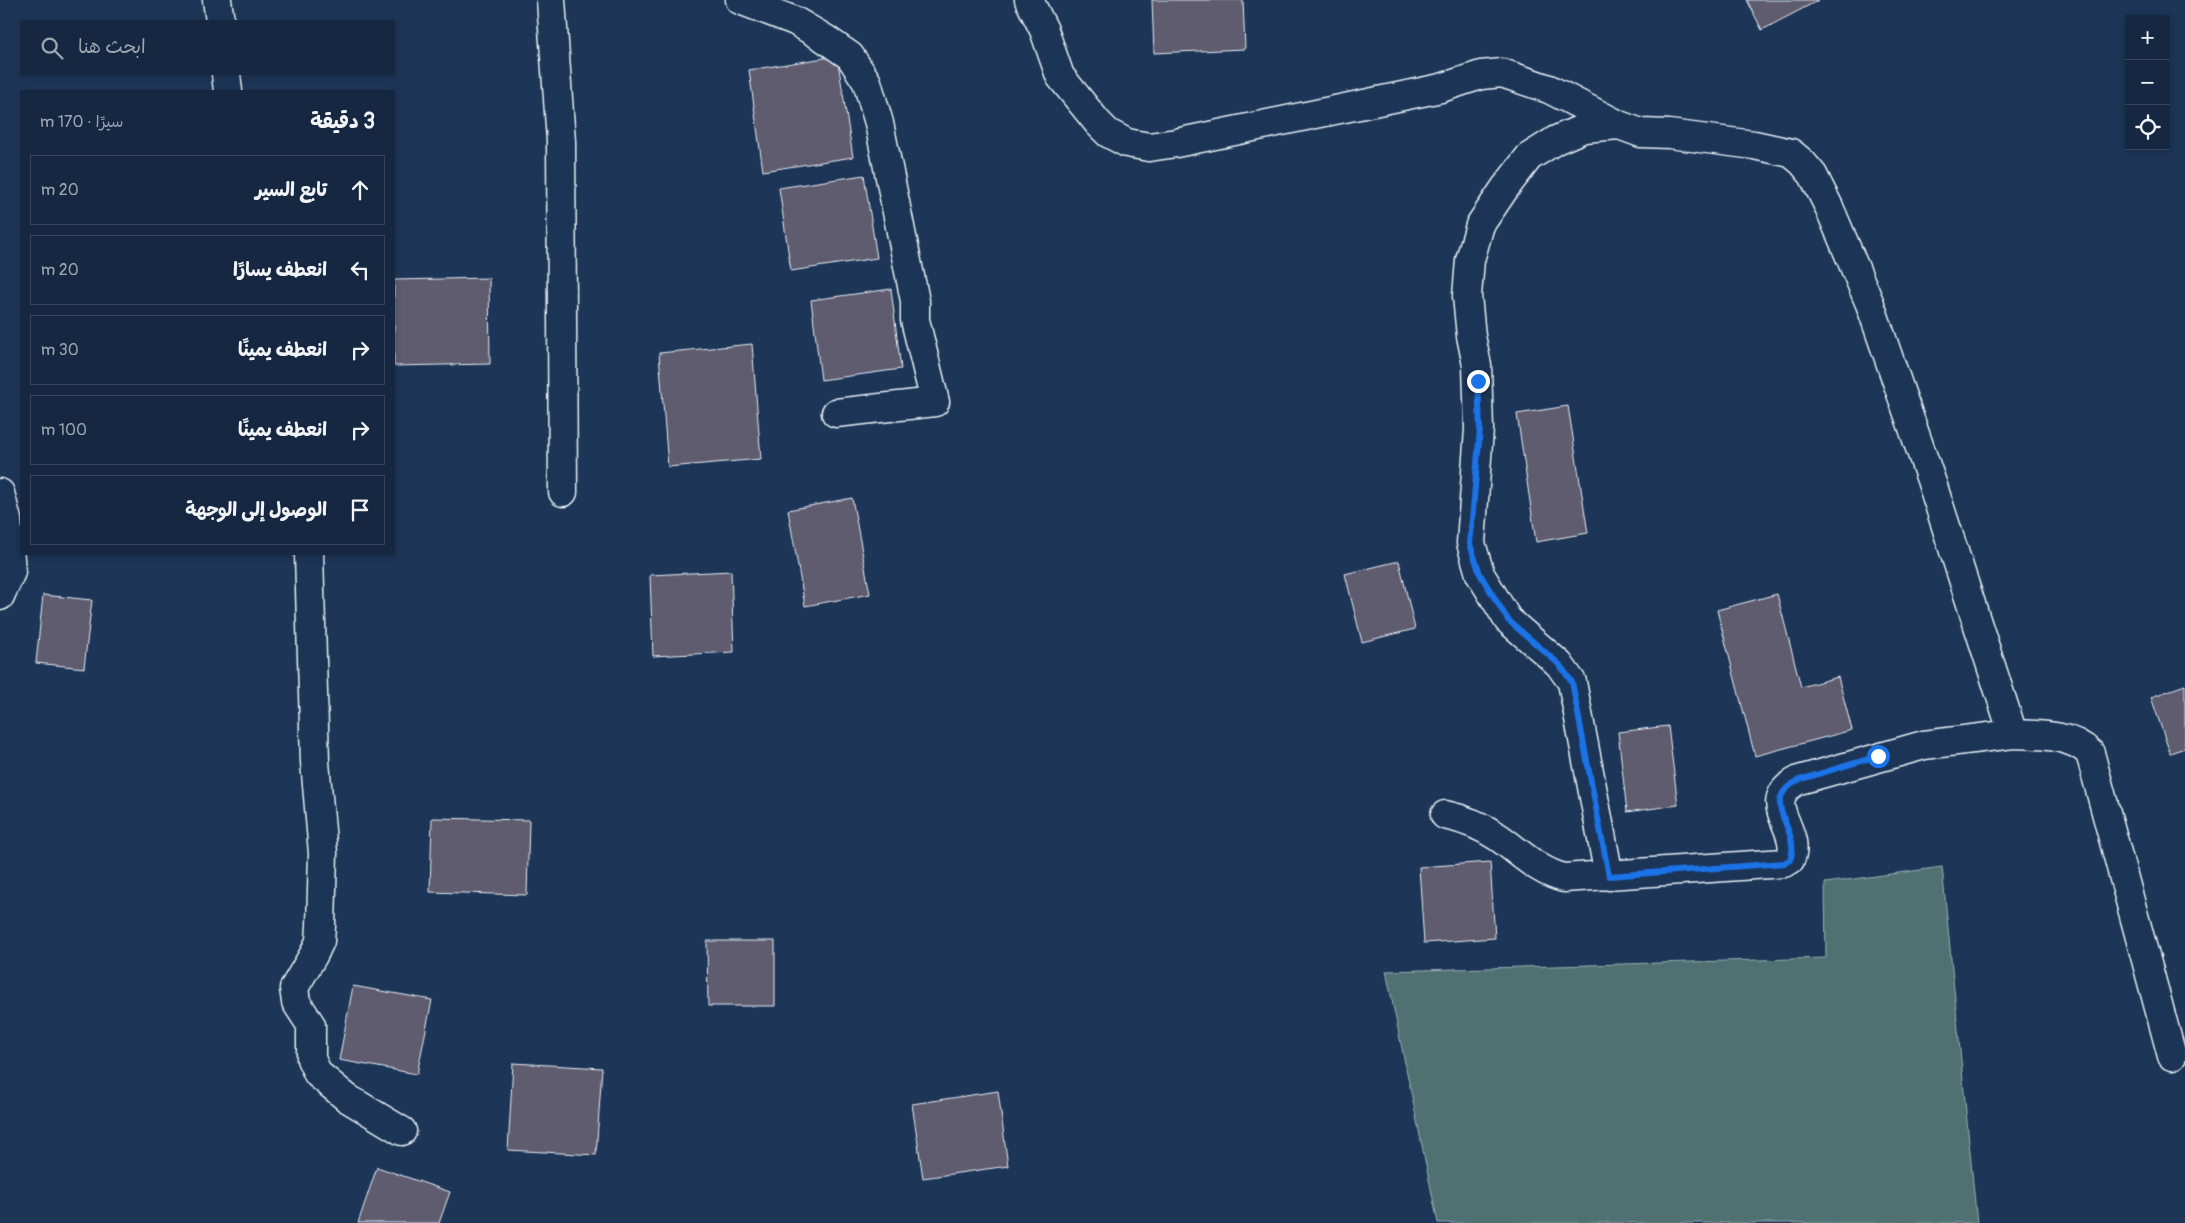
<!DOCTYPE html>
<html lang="ar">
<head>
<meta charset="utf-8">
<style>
	:root { --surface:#162841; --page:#23344c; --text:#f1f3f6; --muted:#9ea6b1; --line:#35445a }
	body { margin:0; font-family:Pangolin,"Playpen Sans Arabic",sans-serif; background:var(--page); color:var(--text); direction:rtl }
	.controls { position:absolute; right:15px; top:15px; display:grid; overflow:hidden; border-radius:0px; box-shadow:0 2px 8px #0003 }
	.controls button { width:45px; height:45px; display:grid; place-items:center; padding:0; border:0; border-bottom:1px solid var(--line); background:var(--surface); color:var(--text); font:25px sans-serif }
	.stop { position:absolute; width:15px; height:15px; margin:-11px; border:4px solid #1a73e8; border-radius:50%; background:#fff }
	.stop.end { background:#1a73e8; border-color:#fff; box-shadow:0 1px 5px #0008 }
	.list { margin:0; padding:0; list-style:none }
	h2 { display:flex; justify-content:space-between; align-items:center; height:65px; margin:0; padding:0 20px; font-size:21px }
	h2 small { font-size:16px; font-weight:400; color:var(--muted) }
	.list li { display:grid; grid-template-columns:32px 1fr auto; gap:15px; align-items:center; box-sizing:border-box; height:70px; margin:0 10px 10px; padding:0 10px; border:1px solid var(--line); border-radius:0px }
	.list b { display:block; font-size:19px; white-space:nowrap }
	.list em { font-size:16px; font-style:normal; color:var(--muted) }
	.icon { flex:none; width:28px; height:28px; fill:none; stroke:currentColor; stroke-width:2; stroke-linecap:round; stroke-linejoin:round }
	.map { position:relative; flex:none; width:2185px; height:1223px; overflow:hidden; direction:ltr }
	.search { position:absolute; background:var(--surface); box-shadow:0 2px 8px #0003; left:20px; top:20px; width:375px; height:55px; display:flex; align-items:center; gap:12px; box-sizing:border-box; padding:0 18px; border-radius:0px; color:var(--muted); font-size:19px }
	.panel { position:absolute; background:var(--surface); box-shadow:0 2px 8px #0003; left:20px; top:90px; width:375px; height:465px; border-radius:0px; direction:rtl }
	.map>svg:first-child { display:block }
	.green { fill:#507171; stroke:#9cb1b4 }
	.building { fill:#605b70; stroke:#e8f1f8 }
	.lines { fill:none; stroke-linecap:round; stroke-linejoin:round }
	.street-casing { stroke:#e8f1f8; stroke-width:31 }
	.street { stroke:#1d3557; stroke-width:28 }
	.route { stroke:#1a73e8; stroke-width:6 }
</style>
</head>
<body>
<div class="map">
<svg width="2185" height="1223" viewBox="0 0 2185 1223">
	<rect width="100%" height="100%" fill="#1d3557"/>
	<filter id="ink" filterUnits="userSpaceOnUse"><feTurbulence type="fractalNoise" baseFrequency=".02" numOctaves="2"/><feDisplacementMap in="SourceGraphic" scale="10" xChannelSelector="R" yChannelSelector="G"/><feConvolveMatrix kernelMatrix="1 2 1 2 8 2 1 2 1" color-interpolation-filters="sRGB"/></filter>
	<g filter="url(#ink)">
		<!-- green -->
		<path class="green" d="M1942,867l35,356h-539l-52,-252 440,-13 -1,-75z"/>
		<!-- building -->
		<path class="building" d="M1152,0h91l2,49 -91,4z
			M1747,0h72l-57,30z
			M837,56l16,101 -90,14 -14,-101z
			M864,175l13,83 -86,13 -12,-83z
			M489,278l1,86 -96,2v-86z
			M891,289l10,80 -80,11 -10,-80z
			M752,344l9,115 -93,8 -9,-114z
			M1568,406l20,127 -52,9 -19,-128z
			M852,498l18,96 -65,12 -17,-96z
			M1399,561l16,68 -53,13 -17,-68z
			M731,571l3,81 -81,4 -3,-81z
			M1777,594l24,93 37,-10 14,53 -97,26 -38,-146z
			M43,595l49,5 -8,68 -48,-5z
			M2185,685v63l-15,5 -19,-56z
			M1668,726l10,79 -51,7 -9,-80z
			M432,818l97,2 -2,75 -97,-3z
			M1490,862l5,76 -71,5 -5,-76z
			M707,941h68v65h-67z
			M353,986l79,14 -15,74 -78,-14z
			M513,1063l89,5 -6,87 -88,-5z
			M998,1091l10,75 -85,12 -11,-74z
			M377,1167l73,25 -11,31h-81z"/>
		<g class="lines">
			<!-- street casing -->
			<g class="street-casing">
				<path id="street" d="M217,0l3,21
					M551,0l10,141 2,351
					M740,0l55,21 29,17 26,18 17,26 12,41 36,178v19l20,82 -99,11
					M1029,0l15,30 16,46 38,47 10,10 19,10 22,4 27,-4 265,-55 40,-13 21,-2 47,16 70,36 22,8 28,1 85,11 37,8 11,9 11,13 16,32 41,97 61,176 82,254c27,1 58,0 77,19l82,303
					M226,74l2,17
					M0,493l7,27 4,52 -11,24
					M309,554l6,208 8,91 -2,73 -1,15 -6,13 -20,34 2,14 15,23v34l7,15 29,24 55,33
					M1445,815c19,4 37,11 53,22 22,15 39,34 66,41l220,-15 6,-3c14,-31 -35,-58 9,-80l125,-35 89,-11
					M1609,876l-37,-194 -13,-18 -51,-44 -28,-46 -9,-31 8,-114 -2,-64 -6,-29 -4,-40 3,-36 10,-35 25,-37 24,-31 27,-17 28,-12 35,-3"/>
			</g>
			<!-- street -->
			<use href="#street" class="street"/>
		</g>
	</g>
	<g class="lines" filter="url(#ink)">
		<!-- route -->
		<path class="route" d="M1478,381l2,48 -10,115 10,30 28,46 51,44 13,18 37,194 175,-13 6,-3c13,-31 -35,-58 9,-80l79,-24"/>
	</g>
</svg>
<div class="controls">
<button>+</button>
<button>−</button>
<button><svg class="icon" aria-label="locate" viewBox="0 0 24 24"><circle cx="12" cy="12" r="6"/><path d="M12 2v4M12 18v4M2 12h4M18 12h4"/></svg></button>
</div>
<div class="stop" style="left:1878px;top:756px"></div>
<div class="stop end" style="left:1478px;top:381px"></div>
<div class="search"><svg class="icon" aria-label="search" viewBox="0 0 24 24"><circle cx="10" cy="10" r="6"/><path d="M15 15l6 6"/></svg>ابحث هنا</div>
<section class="panel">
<h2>3 دقيقة<small>سيرًا · 170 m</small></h2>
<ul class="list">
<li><svg class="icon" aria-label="ahead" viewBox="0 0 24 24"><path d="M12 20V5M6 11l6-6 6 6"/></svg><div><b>تابع السير</b></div><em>20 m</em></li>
<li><svg class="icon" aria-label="left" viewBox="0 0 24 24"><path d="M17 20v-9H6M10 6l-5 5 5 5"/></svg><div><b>انعطف يسارًا</b></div><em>20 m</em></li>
<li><svg class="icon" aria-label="right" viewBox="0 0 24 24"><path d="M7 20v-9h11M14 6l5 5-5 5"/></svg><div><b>انعطف يمينًا</b></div><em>30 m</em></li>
<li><svg class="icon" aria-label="right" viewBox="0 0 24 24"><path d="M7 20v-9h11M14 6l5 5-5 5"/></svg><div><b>انعطف يمينًا</b></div><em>100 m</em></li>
<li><svg class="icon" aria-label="arrive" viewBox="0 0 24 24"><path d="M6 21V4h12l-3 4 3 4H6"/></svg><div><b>الوصول إلى الوجهة</b></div></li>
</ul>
</section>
</div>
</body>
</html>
